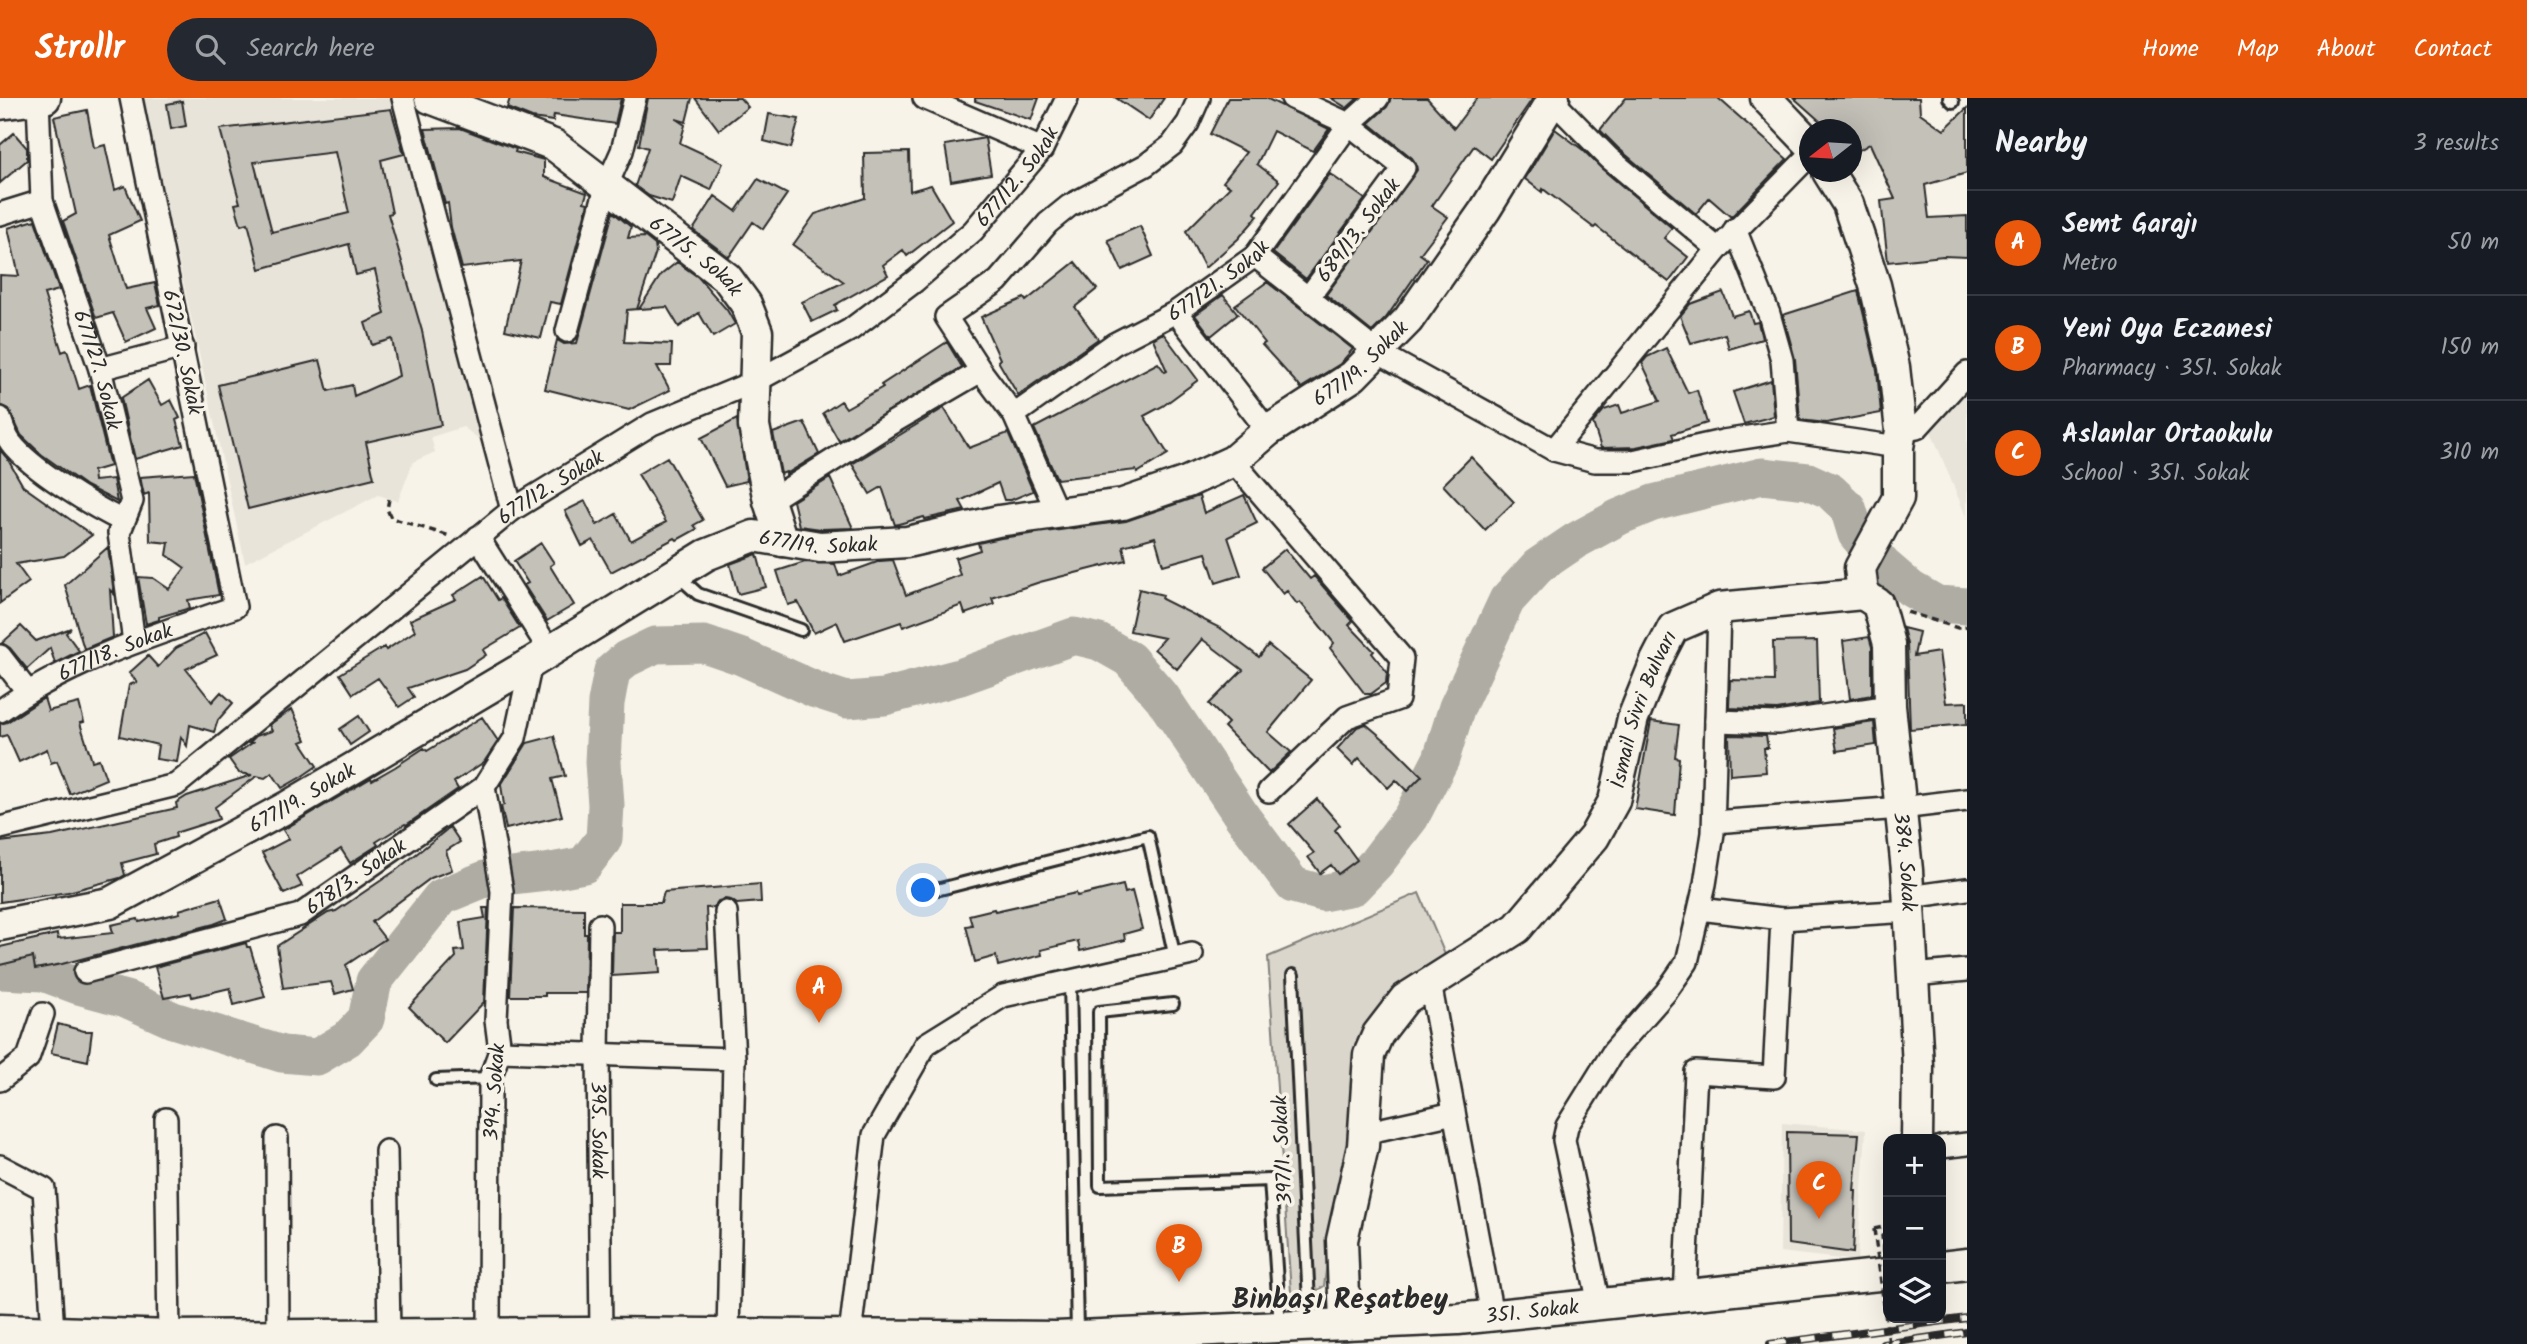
<!DOCTYPE html>
<html lang="en">
<head>
<meta charset="utf-8">
<style>
	:root { --surface:#171b24; --page:#242831; --text:#f1f3f6; --muted:#9ea1a6; --line:#363941; --accent:#ea580c }
	body { margin:0; font-family:Kalam,sans-serif; background:var(--page); color:var(--text) }
	.controls { position:absolute; right:21px; bottom:21px; display:grid; overflow:hidden; border-radius:14px; box-shadow:0 7px 28px #0002 }
	.controls button { width:63px; height:63px; display:grid; place-items:center; padding:0; border:0; border-bottom:2px solid var(--line); background:var(--surface); color:var(--text); font:35px sans-serif }
	.compass { position:absolute; left:1799px; top:21px; width:63px; height:63px; border-radius:50%; background:var(--surface); box-shadow:0 7px 28px #0002; rotate:253deg }
	.you { position:absolute; left:924px; top:793px; width:24px; height:24px; margin:-18px; border:5px solid #fff; border-radius:50%; background:#1a73e8; box-shadow:0 0 0 10px #1a73e833 }
	.badge { display:grid; place-items:center; width:46px; height:46px; border-radius:50%; background:var(--accent); color:#fff; font-size:23px; font-weight:700 }
	.pin { position:absolute; translate:-50% -58px; filter:drop-shadow(0 2px 4px #0008) }
	.pin::after { content:''; position:absolute; top:37px; width:24px; height:21px; background:inherit; clip-path:polygon(0 0,100% 0,50% 100%) }
	.list { margin:0; padding:0; list-style:none }
	h2 { display:flex; justify-content:space-between; align-items:center; height:91px; margin:0; padding:0 28px; font-size:30px }
	h2 small { font-size:23px; font-weight:400; color:var(--muted) }
	.list li { display:grid; grid-template-columns:46px 1fr auto; gap:21px; align-items:center; box-sizing:border-box; height:105px; padding:0 28px; border-top:2px solid var(--line) }
	.list b { display:block; font-size:26px; white-space:nowrap }
	.list p { margin:0; font-size:23px; white-space:nowrap; color:var(--muted) }
	.list em { font-size:23px; font-style:normal; color:var(--muted) }
	.icon { flex:none; width:38px; height:38px; fill:none; stroke:currentColor; stroke-width:2; stroke-linecap:round; stroke-linejoin:round }
	.map { position:relative; flex:none; width:1967px; height:1246px; overflow:hidden }
	header { display:flex; align-items:center; gap:42px; box-sizing:border-box; height:98px; padding:0 35px; background:var(--accent); color:#fff }
	header strong { font-size:33px }
	nav { display:flex; gap:38px; margin-inline-start:auto; font-size:24px }
	.search { width:490px; height:63px; background:var(--page); display:flex; align-items:center; gap:18px; box-sizing:border-box; padding:0 24px; border-radius:38px; color:var(--muted); font-size:26px }
	main { display:flex }
	aside { flex:1; background:var(--surface) }
	.map>svg:first-child { display:block }
	.built { fill:#e8e4da }
	.green { fill:#dad6cc; stroke:#82807c; stroke-width:2 }
	.lines { fill:none; stroke-linecap:round; stroke-linejoin:round }
	.river { stroke:#afaca4; stroke-width:37 }
	.building { fill:#c4c1b9; stroke:#2b2b2b; stroke-width:2; fill-rule:evenodd }
	.lane-casing { stroke:#2b2b2b; stroke-width:16 }
	.street-casing { stroke:#2b2b2b; stroke-width:26 }
	.secondary-casing { stroke:#2b2b2b; stroke-width:35 }
	.path { stroke:#2b2b2b; stroke-width:3.5; stroke-dasharray:7 5; stroke-linecap:butt }
	.lane { stroke:#f7f3e8; stroke-width:10 }
	.street { stroke:#f7f3e8; stroke-width:21 }
	.secondary { stroke:#f7f3e8; stroke-width:30 }
	.rail-casing { stroke:#2b2b2b; stroke-width:8 }
	.rail { stroke:#f7f3e8; stroke-width:5; stroke-dasharray:16; stroke-linecap:butt }
	.path-bridge { stroke:#2b2b2b; stroke-width:3.5; stroke-dasharray:7 5; stroke-linecap:butt }
	.labels { text-anchor:middle; stroke-width:7; stroke-linejoin:round; paint-order:stroke }
	.street-label { font-size:21px; fill:#2b2b2b; stroke:#f7f3e8 }
	.district-label { font-size:28px; font-weight:bold; fill:#2b2b2b; stroke:#f7f3e8 }
</style>
</head>
<body>
<header>
<strong>Strollr</strong>
<div class="search"><svg class="icon" aria-label="search" viewBox="0 0 24 24"><circle cx="10" cy="10" r="6"/><path d="M15 15l6 6"/></svg>Search here</div>
<nav><a>Home</a><a>Map</a><a>About</a><a>Contact</a></nav>
</header>
<main>
<div class="map">
<svg width="1967" height="1246" viewBox="0 0 1967 1246">
	<rect width="100%" height="100%" fill="#f7f3e8"/>
	<filter id="ink" filterUnits="userSpaceOnUse"><feTurbulence type="fractalNoise" baseFrequency=".0143" numOctaves="2"/><feDisplacementMap in="SourceGraphic" scale="14" xChannelSelector="R" yChannelSelector="G"/><feConvolveMatrix kernelMatrix="1 2 1 2 8 2 1 2 1" color-interpolation-filters="sRGB"/></filter>
	<g filter="url(#ink)">
		<!-- built -->
		<path class="built" d="M152,0h243l88,344 -20,-15 -32,10 4,15 -22,10 -15,39 -20,-6 -133,68 -102,-464z
			M1967,277v144l-39,-95z
			M1782,1025l84,7 -9,131 -77,-9z"/>
		<!-- green -->
		<path class="green" d="M1419,795l27,64 -40,24 -74,244 -8,61 -32,21 -24,-350z"/>
		<g class="lines">
			<!-- river -->
			<path class="river" d="M0,873l43,2 35,13 48,13 47,21 109,34 35,3 30,-18 19,-20 8,-38 67,-84 44,-18 61,-7 38,-7 20,-26 2,-34 -3,-43 3,-59 6,-32 14,-12 29,-14 49,-1 38,13 74,33 31,10 37,-3 76,-20 114,-41 25,6 30,17 33,38 81,121 50,67 29,8 31,-6 23,-24 35,-46 30,-58 16,-52 50,-107 31,-34 37,-25 44,-24 34,-14 109,-27 46,5 22,10 18,17 8,26 27,31 28,24 26,15 30,2"/>
		</g>
		<!-- building -->
		<path class="building" d="M510,0l107,1 4,-1 -6,26 -61,-9 -1,6 -21,-3 -25,-10z
			M648,0h44l-6,24 -10,-3 9,6 -5,18 43,20 -12,27 -30,-14 -9,27 -23,-7 -14,-10 13,-38 -9,-3z
			M695,0h45l8,9 -29,23z
			M975,0h64l-8,22 -56,-19z
			M1116,0h48l-15,22z
			M1228,0h38l63,31 -16,22 -40,-20 -16,33 22,17 -24,32 3,3 -20,23 -33,29 -19,-37 44,-44 -7,-5 23,-30 -36,-18z
			M1331,0h27l-11,10z
			M1391,0h36l27,30 23,-30h56l-42,61 -17,-13 -42,60 16,11 -28,37 7,5 -41,59 -14,14 -46,-37 91,-125 -1,-6 -4,-6 -43,-35 18,-16z
			M1626,0h92l69,61 -56,58 -22,-19 -13,16 -78,-66 -18,-18z
			M1794,0h125l1,15 24,17 23,-22v65l-42,12 4,33 38,-2v41l-24,-1 -55,6 -7,-61 14,-2 -25,-55 -18,10v-24h-22z
			M182,3l4,25 -15,3 -4,-25z
			M391,11l13,45 -23,6 11,53 -4,1 34,117 19,94 -75,17 8,36 -126,31 -30,-124 102,-25 8,31 24,-6 2,11 45,-20 -7,-37 -20,6 -7,-22 20,-9 -10,-44 -19,5 -7,-31 -89,25 -12,-46 -7,2 -6,-21 5,-1 -20,-74zM335,54l14,61 -77,19 -18,-70z
			M87,12l7,38 11,-3 10,45 10,-4 15,35 -31,14 17,54 29,-6 5,22 -13,3 9,20 -30,14 -13,-29 -17,5 -33,-97 13,-7 -22,-97z
			M769,16l30,5 -8,29 -27,-7z
			M460,30l56,21 -1,3 29,8v17l43,16 -3,9 4,1 -27,101 -11,-2 -9,36 -36,-8 16,-69 -59,7 -11,-41 -3,-24 -3,1 -20,-75z
			M1555,31l28,21 18,18 71,60 -8,10 24,19 -19,25 -73,-56 -2,2 -51,-39 -1,3 -17,-13z
			M14,35l13,15v12l-27,23v-38z
			M985,40l6,36 -40,7 -6,-36z
			M909,54l1,39 21,-6 21,36 -45,35 -4,-6 -20,15 5,10 -53,30 2,5 -25,12 -10,-20 42,-20 -51,-37 22,-31 50,-16 -1,-45z
			M1330,76l35,25 -59,80 -33,-26z
			M758,81l29,15 -24,35 -10,-7 -24,35 -36,-27 22,-34 21,15z
			M613,114l18,15 -3,11 17,-1 10,8 1,7 -19,57 -10,1 -3,32 48,2 -1,22h-14l13,24 -41,20 -84,-21 12,-49 7,4 13,-1z
			M35,122l24,70 -15,4 18,58 5,-2 12,39 11,-4 20,81 -17,5 1,10 19,-2 4,23 -31,-16 -45,-32 -20,-19 -12,-26 -9,-4v-130l19,1 -11,-48z
			M1140,128l13,30 -31,14 -14,-30z
			M677,164l21,15 29,33 8,14 -22,13 -14,-24 -20,14 -12,-20 -28,2 22,-34z
			M1075,164l22,27 -22,18 23,32 -80,56 -20,-34 2,-2 -19,-42 43,-19 2,3z
			M1267,184l86,67 -13,15 -39,24 -39,-43 3,-2 -30,-38z
			M1858,193l19,79 4,43 -55,10 -26,-3 -5,-61 -12,-44z
			M1723,194l9,24 17,-5 4,12 5,-1 4,17 -33,10 -4,-15 -34,9 -11,-27 10,-12z
			M1223,197l15,19 -27,22 -16,-21z
			M1163,235l35,47 -35,26 -19,10 24,38 -31,19 -1,-3 -79,9 -23,-51 124,-65 7,9 2,-1 -14,-32z
			M947,244l15,25 -123,74 -16,-28 18,-12 5,7 37,-21 -2,-2z
			M1666,250l22,45 9,-3 10,33 -35,11 2,5 -38,8 -35,1 -8,-25 11,-13 15,-5 3,8 38,-12 -18,-38 5,-6z
			M148,282l14,25 9,-5 9,18 -4,2 7,25 -48,14 -14,-61z
			M1771,282l3,36 -30,8 -11,-32z
			M944,310l25,40 39,-15 25,58 -22,9h-7l-6,-17 -38,18 5,9 -40,9 -1,-2 -29,8 -13,-38 -12,7 -18,-30z
			M737,321l10,62 -22,5 -24,-48z
			M804,324l15,32 -33,20v-2l-5,2 -8,-41z
			M0,352l7,8 16,28 69,49 -28,21 -48,8 13,18 -29,21z
			M667,359l36,63 -9,5 3,4 -20,11 -2,-2 -64,34 -18,-32 -11,6 -17,-35 20,-10 12,24 19,-11 15,27 35,-19 -28,-48z
			M1471,359l43,45 -29,28 -42,-45z
			M194,375l25,122 -31,5 2,8 -31,9v3l-13,4 -8,-47 15,1 16,11 16,-21 -18,-13 2,-12 -19,-2 -1,-48 -5,2 -4,-18z
			M830,380l23,50 -32,1 -22,-3 -6,-25z
			M1244,397l13,28 -29,14 13,38 -25,8 -10,-30 -43,12 -8,-28 -32,9 3,14 -86,22 -48,16 2,6 -29,10 -3,-9 -59,22 -2,-5 -56,19 -8,-19 -23,11 -16,-31 -10,3 -11,-34 28,-9 30,2 4,12 41,-15 13,-1 13,35 54,-20 -5,-17 25,-8 -2,-7 23,-5 125,-17 73,-25 5,17z
			M541,445l13,20 -4,3 24,39 -27,16 -23,-36 4,-2 -14,-22z
			M108,449l6,47 -4,-4 3,47 -29,12 -19,-64z
			M1285,451l25,30 4,-3 39,45 -4,4 25,26 -2,2 15,19 -1,11 -15,11h-6l-35,-46 4,-5 -17,-21 -17,-20 -3,2 -10,-13 -4,3 -21,-26z
			M757,456l9,33 -28,7 -8,-30z
			M483,478l15,24 3,-2 19,30 -37,22 3,5 -21,14 -57,19 6,9 -15,10 -21,-29 -25,16 -13,-20 44,-27 2,3 29,-19 -5,-11 46,-21 -3,-4z
			M1139,491l24,6 -1,4 60,30 37,28 9,-12 43,35 -43,52 23,20 -22,21 -45,-46 4,-4 -19,-19 34,-34 -41,-31 -25,30 -23,-20 10,-11 -34,-7z
			M21,528l15,15 35,-13 -5,5 13,18 -24,12 -5,-15 -23,21 -17,-21 -8,-5z
			M1903,530l16,4 -5,24 25,-4 7,51 21,-1v22l-57,5 -3,-85z
			M205,535l12,22 -31,14 26,33 9,-10 12,11 -15,17 -4,12 -24,-7 -3,21 -6,-9 -4,25 -21,-3 2,-14 -38,-9 9,-51 8,-3 -8,-9 19,-17 10,11 18,-19z
			M1869,539l3,10v48l-22,4 -7,-58z
			M1817,543l2,62 -42,7 -48,-2 1,-28 44,1 -1,-39z
			M44,600l4,13 31,-8 5,19 -4,1 12,38 7,-2 7,20 -36,15 -13,-33 -6,2 -4,-14 -28,13 -12,-27 -7,2v-13l7,-2z
			M292,611l14,31 -5,2 16,24 -16,11 -19,11 -10,-15 -7,5 -8,-2 -42,31 4,12 -44,14 1,4 -22,7 2,10 -34,9 3,12 -5,3 -52,14 -68,10v-60l52,-6 125,-28 -1,-5 11,-7 65,-21 -13,-2 -10,-14 23,-16h-3l7,-7 16,-5 -3,-6z
			M359,618l10,16 -19,13 -10,-16z
			M482,619l16,24 -14,21 -30,20 4,7 -52,36 -1,-1 -29,18 2,3 -28,18 -9,-14 -44,28 5,9 -18,8 -22,-41 27,-14 -6,-9 88,-52 1,2 23,-13 29,-19 3,3z
			M1651,623l28,4 -4,32 4,1 -4,57 -40,-6z
			M1874,624l2,23 -39,6 -4,-23z
			M1366,626l27,23 29,29 -15,15 -11,-11 -8,8 -29,-30 -6,7 -16,-16 20,-22z
			M1729,637l37,1 2,12h-4l2,24 -36,3z
			M554,638l11,40 -13,3 10,37 -56,13 -5,-23 3,-1 -3,-20 26,-42z
			M1317,701l23,26 -5,5 22,30 -19,14 -7,-9 -11,8 -12,-16 6,-4 -25,-29z
			M450,729l10,15 -14,9 6,19 -21,8 -59,44 13,17 -39,26 7,24 -18,5 -4,-12 -48,6 -6,-42 51,-33 8,-2 59,-40z
			M760,786l1,18 -24,2 -6,-4 -6,-1 -7,2 -4,6 -8,1 2,40 -50,2 2,23 -48,3 1,-44h7v-29h41l3,-11z
			M1123,787l2,8 7,-2 10,38 -18,5 1,6 -45,11 -2,-10 -37,9 1,5 -44,11 -2,-10 -21,6 -9,-36 6,-1 -3,-10 25,-6 1,2 81,-18 1,3z
			M220,800l7,21 -13,5 -152,40 -27,5 -2,-12 -33,8v-18l57,-13 1,5 55,-6 -2,-8 27,-6 1,3 41,-9 -1,-3z
			M483,810h5l-4,94 -39,41 -36,-36 47,-50 -1,-6 9,-1 -4,-28 25,-4z
			M514,810l70,1v25h3l-1,59h-41v3h-35z
			M246,845l1,4h3l15,50 -31,8 -4,-17 -38,9 -1,-4 -27,5 -9,-31z
			M58,926l26,7h8l-4,30 -37,-8z
			M1787,1034l72,2 -5,57h2l-3,62 -65,-9z"/>
		<g class="lines">
			<!-- lane casing -->
			<g class="lane-casing">
				<path id="lane" d="M1949,0l4,4
					M677,477l21,19 103,36
					M940,791l208,-53 27,122
					M1293,877l17,349
					M1070,883l7,352
					M1173,906l-74,8 1,174 170,-6 10,146
					M436,982l54,-2"/>
			</g>
			<!-- street casing -->
			<g class="street-casing">
				<g id="street">
					<path d="M403,0l109,412"/>
					<path d="M924,0l118,51"/>
					<path d="M1292,0l57,26 55,44 -96,130"/>
					<path id="s1" d="M38,1l4,102 58,168 32,132 -13,32 15,109"/>
					<path d="M1552,2l57,58 109,91"/>
					<path d="M0,116l42,-13"/>
					<path d="M1735,131l34,85 13,46 6,71"/>
					<path d="M1255,158l122,96 177,98 41,11h38l90,-20 65,-10 110,16"/>
					<path d="M1176,214l92,119"/>
					<path d="M567,233l39,-144 16,-36 13,-53"/>
					<path d="M100,271l83,-22"/>
					<path id="s2" d="M1014,317l100,-71 62,-32 79,-56 94,-132 29,-26"/>
					<path d="M0,320c3,9 5,17 11,25 21,27 81,63 112,78"/>
					<path d="M1901,333l16,-3 50,-55"/>
					<path d="M1554,352l164,-201 92,-94"/>
					<path d="M1233,363l169,197 -4,41 -51,18 -78,74"/>
					<path d="M769,403l121,-77 91,-53"/>
					<path d="M1057,414l-43,-97 -33,-44 -35,-54 52,-36 50,-58 21,-17 77,-41 26,-20 16,-22 11,-25"/>
					<path d="M478,439l72,114"/>
					<path d="M0,558l27,35"/>
					<path id="s3" d="M0,613c69,-50 155,-76 235,-104l-104,-509"/>
					<path d="M1716,623l62,2 112,-17"/>
					<path d="M484,689l18,104 -6,129 4,31 -10,27 -1,256"/>
					<path d="M1714,724l187,-14 66,-8"/>
					<path id="s4" d="M0,730l176,-43 336,-275 140,-86 104,-43 94,-51 65,-49 58,-50 69,-82 25,-51"/>
					<path d="M1909,799l58,-8"/>
					<path d="M1700,811l82,10 128,-8"/>
					<path d="M726,814l8,147"/>
					<path id="s5" d="M600,827l-2,129 3,279"/>
					<path id="s6" d="M85,874l215,-57 184,-128 31,-49 16,-75"/>
					<path d="M1913,877l54,-5"/>
					<path d="M1430,885l62,332"/>
					<path d="M500,953l234,8 -6,275"/>
					<path d="M0,982l28,-22 15,-44"/>
					<path d="M166,1021l3,217"/>
					<path d="M1364,1035l90,-20"/>
					<path d="M277,1040l1,198"/>
					<path d="M1941,1049l26,-3"/>
					<path d="M386,1053l3,184"/>
					<path d="M0,1068l44,23 9,143"/>
					<path d="M1685,1197l11,-223 78,5 8,-158"/>
					<path d="M1599,1206l-35,-164 3,-14 46,-74 53,-60 21,-30 18,-78 8,-51 6,-225"/>
					<path d="M850,1237l24,-200 52,-91 77,-48 189,-42"/>
				</g>
			</g>
			<!-- secondary casing -->
			<g class="secondary-casing">
				<g id="secondary">
					<path id="s7" d="M430,0l124,47 173,133 19,26 11,28 -3,94 15,75 13,40"/>
					<path d="M1766,0l44,46"/>
					<path d="M0,6l45,-6"/>
					<path id="s8" d="M1863,496l15,10 11,40 1,62 17,164 11,196 -1,73"/>
					<path id="s9" d="M0,827l110,-22 179,-97 242,-143 175,-108 48,-19 66,11 87,-5 91,-21 125,-17 64,-22 46,-21 35,-30 85,-55 55,-56 77,-110 69,-112"/>
					<path d="M1941,1169l26,-3"/>
					<path id="s10" d="M1345,1226l-3,-84 21,-94 6,-91 9,-21 27,-35 112,-71 77,-91 20,-36 19,-83 23,-57 17,-33 46,-20 144,-14 -3,-26 38,-70v-51l3,-16 -7,-64 -19,-82 -27,-81 -20,-32"/>
					<path id="s11" d="M0,1232l169,6 418,-3 469,4 402,-18 430,-45"/>
				</g>
			</g>
			<!-- path -->
			<path class="path" d="M389,401l-2,10 4,9 59,18
				M1907,514l51,16 9,-1
				M1874,1131l14,-3
				M1884,1154l-2,-16 6,-1"/>
			<!-- lane -->
			<use href="#lane" class="lane"/>
			<!-- street -->
			<use href="#street" class="street"/>
			<!-- secondary -->
			<use href="#secondary" class="secondary"/>
			<!-- rail casing -->
			<g class="rail-casing">
				<path id="rail" d="M1770,1246l197,-26
					M1883,1246l84,-12"/>
			</g>
			<!-- rail -->
			<use href="#rail" class="rail"/>
			<!-- path-bridge -->
			<path class="path-bridge" d="M1874,1131l15,115"/>
		</g>
	</g>
	<g class="labels">
		<!-- street labels -->
		<g class="street-label">
			<text dy="7" stroke="none"><textPath href="#s4" startOffset="1227">677/12. Sokak</textPath></text>
			<text transform="translate(1358 132) rotate(-53)" y="7">689/13. Sokak</text>
			<text dy="7" stroke="none"><textPath href="#s7" startOffset="313">677/5. Sokak</textPath></text>
			<text dy="7" stroke="none"><textPath href="#s2" startOffset="245">677/21. Sokak</textPath></text>
			<text transform="translate(183 254) rotate(78)" y="7">672/30. Sokak</text>
			<text dy="7" stroke="none"><textPath href="#s9" startOffset="1507">677/19. Sokak</textPath></text>
			<text dy="7" stroke="none"><textPath href="#s1" startOffset="280">677/27. Sokak</textPath></text>
			<text dy="7" stroke="none"><textPath href="#s4" startOffset="660">677/12. Sokak</textPath></text>
			<text dy="7" stroke="none"><textPath href="#s9" startOffset="919">677/19. Sokak</textPath></text>
			<text dy="7" stroke="none"><textPath href="#s3" startOffset="130">677/18. Sokak</textPath></text>
			<text dy="7" stroke="none"><textPath href="#s10" startOffset="728">İsmail Sivri Bulvarı</textPath></text>
			<text dy="7" stroke="none"><textPath href="#s9" startOffset="331">677/19. Sokak</textPath></text>
			<text dy="7" stroke="none"><textPath href="#s8" startOffset="278">384. Sokak</textPath></text>
			<text dy="7" stroke="none"><textPath href="#s6" startOffset="290">678/3. Sokak</textPath></text>
			<text transform="translate(494 994) rotate(-86)" y="7">394. Sokak</text>
			<text dy="7" stroke="none"><textPath href="#s5" startOffset="205">395. Sokak</textPath></text>
			<text transform="translate(1282 1052) rotate(-93)" y="7">397/1. Sokak</text>
			<text dy="7" stroke="none"><textPath href="#s11" startOffset="1533">351. Sokak</textPath></text>
		</g>
		<!-- district labels -->
		<g class="district-label">
			<text x="1340" y="1210">Binbaşı Reşatbey</text>
		</g>
	</g>
</svg>
<div class="controls">
<button>+</button>
<button>−</button>
<button><svg class="icon" aria-label="layers" viewBox="0 0 24 24"><path d="M12 4l9 5-9 5-9-5zM3 14l9 5 9-5"/></svg></button>
</div>
<svg class="compass" viewBox="-18 -18 36 36"><path d="M0-13l5 13h-10z" fill="#e53935"/><path d="M0 13l5-13h-10z" fill="#9ea1a6"/></svg>
<div class="you"></div>
<div class="pin badge" style="left:819px;top:925px">A</div>
<div class="pin badge" style="left:1179px;top:1184px">B</div>
<div class="pin badge" style="left:1819px;top:1121px">C</div>
</div>
<aside>
<h2>Nearby<small>3 results</small></h2>
<ul class="list">
<li><span class="badge">A</span><div><b>Semt Garajı</b><p>Metro</p></div><em>50 m</em></li>
<li><span class="badge">B</span><div><b>Yeni Oya Eczanesi</b><p>Pharmacy · 351. Sokak</p></div><em>150 m</em></li>
<li><span class="badge">C</span><div><b>Aslanlar Ortaokulu</b><p>School · 351. Sokak</p></div><em>310 m</em></li>
</ul>
</aside>
</main>
</body>
</html>
